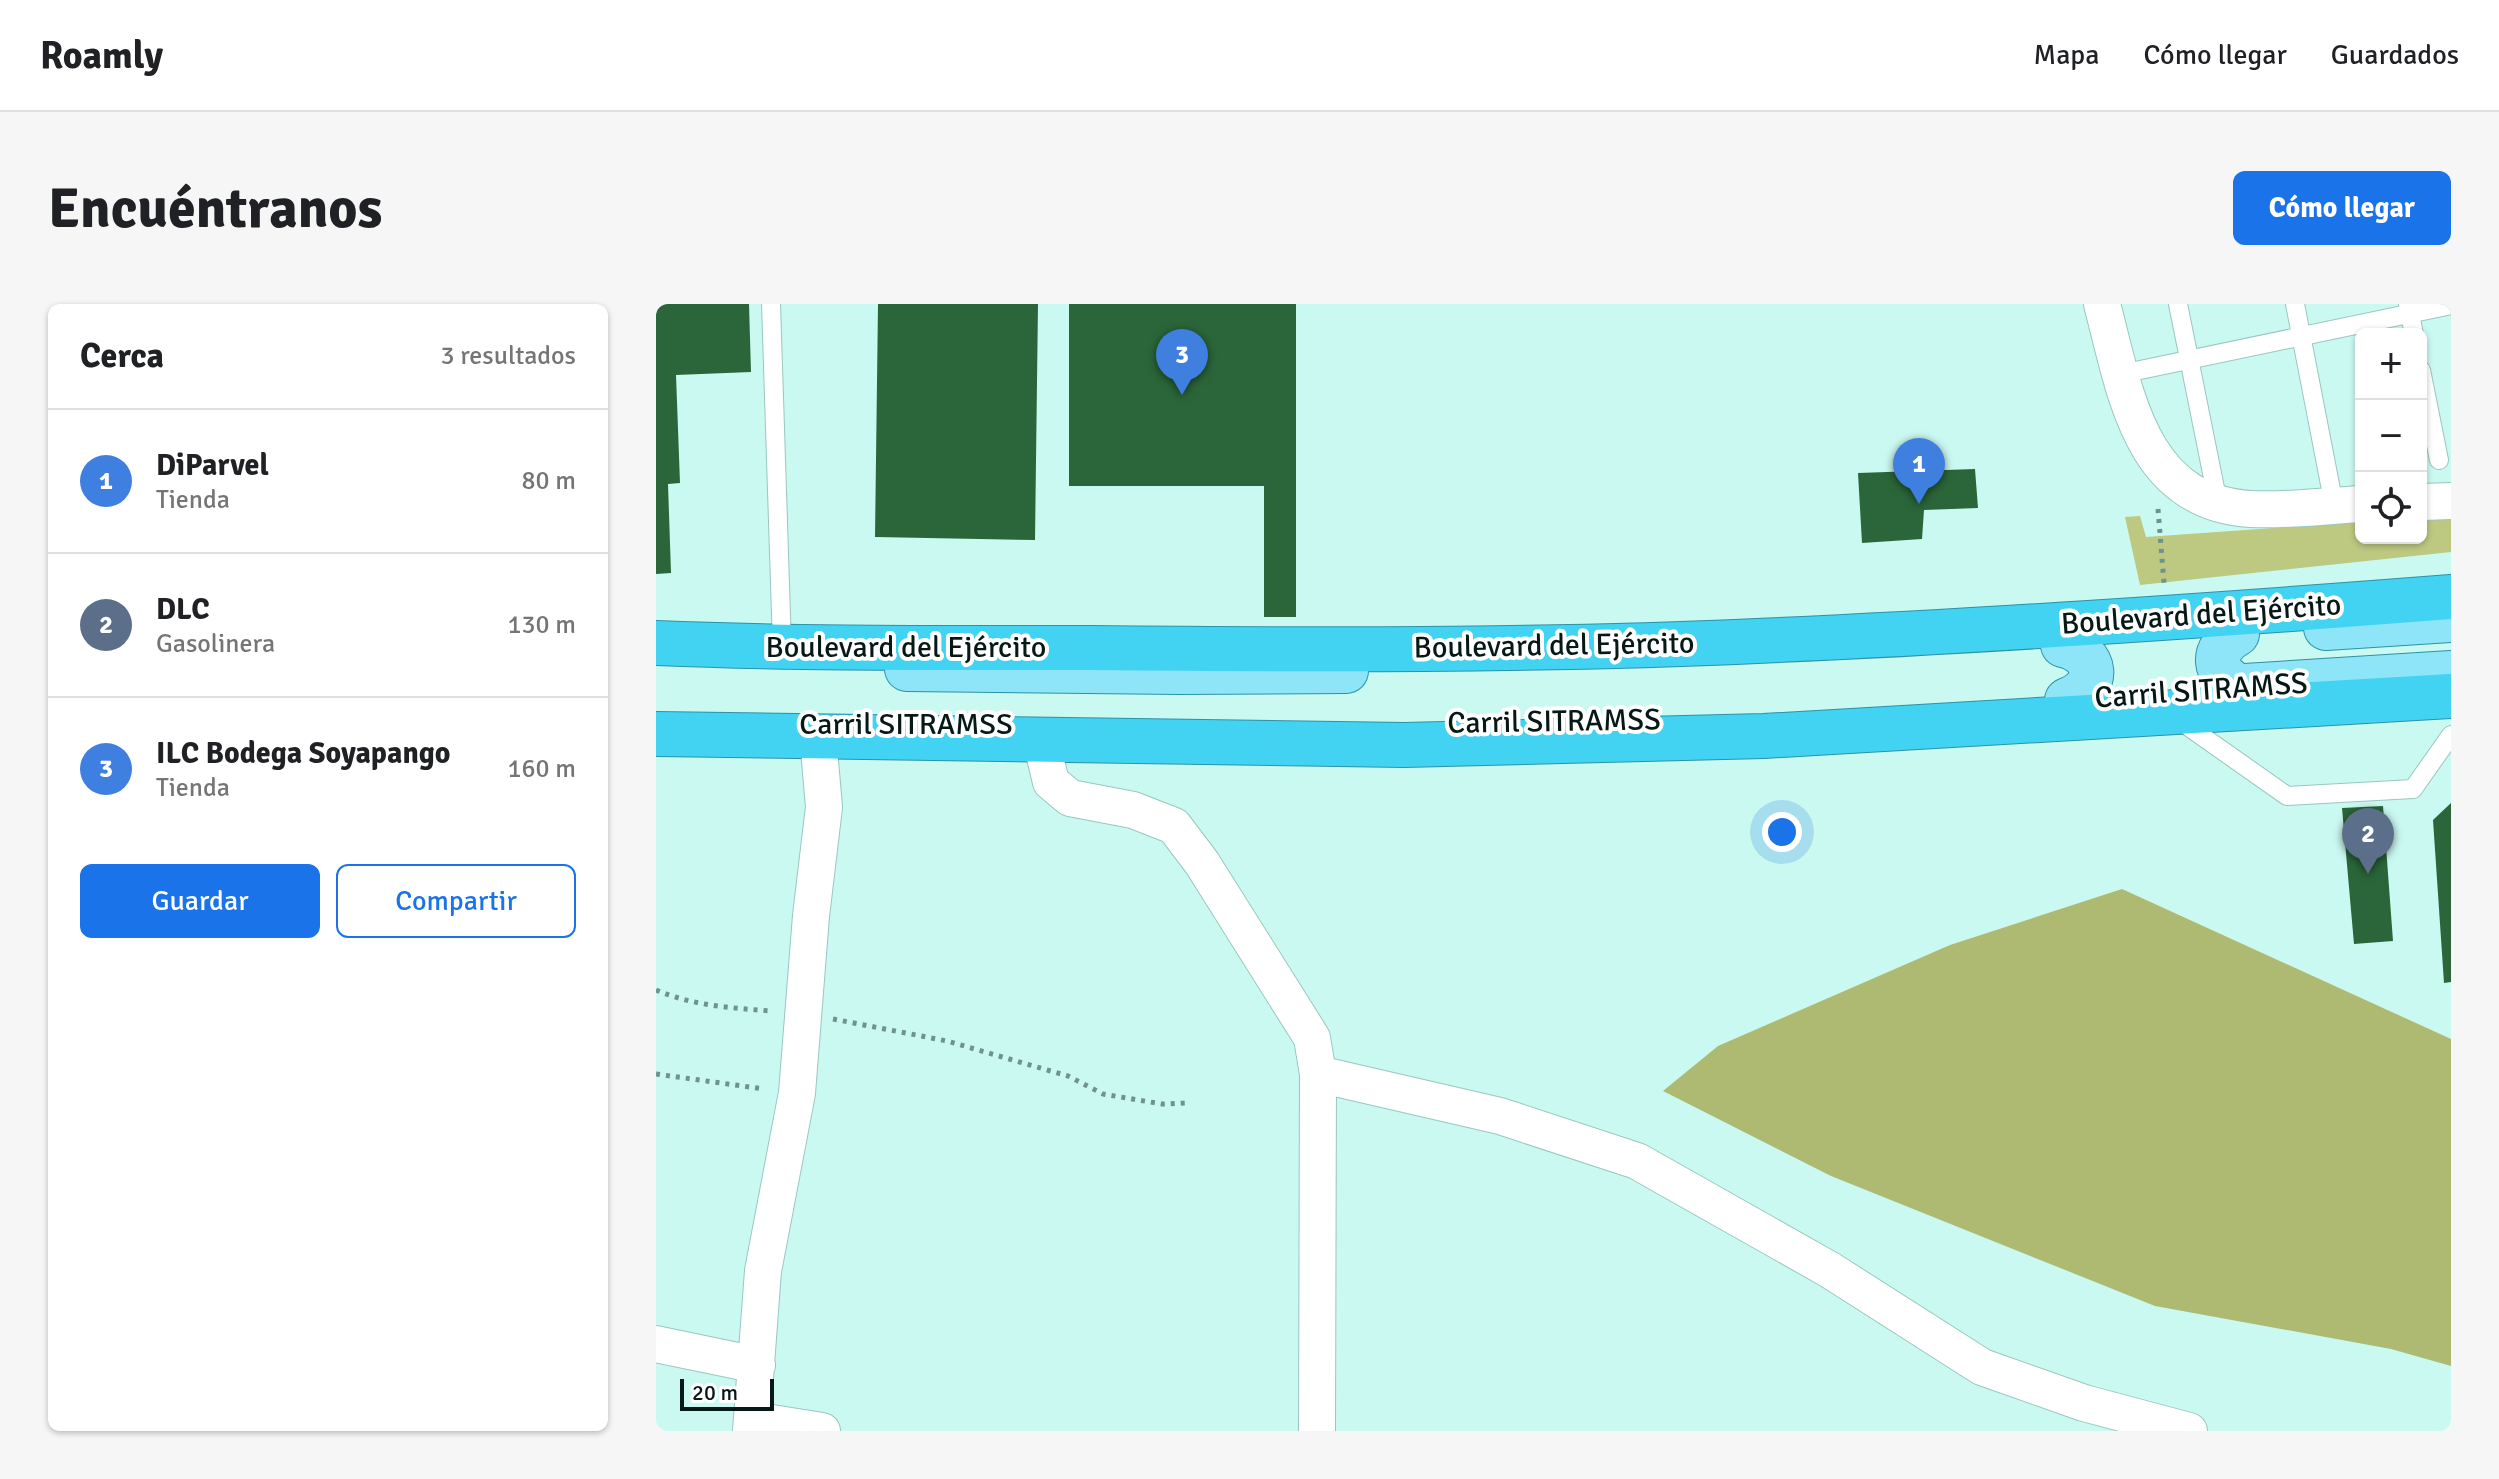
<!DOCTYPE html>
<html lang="es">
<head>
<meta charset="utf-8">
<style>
	:root { --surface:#fff; --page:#f6f6f6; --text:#202124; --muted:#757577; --line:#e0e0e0; --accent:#1a73e8 }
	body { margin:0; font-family:Signika,sans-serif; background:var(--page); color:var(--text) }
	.controls { position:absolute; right:24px; top:24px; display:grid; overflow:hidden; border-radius:12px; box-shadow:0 2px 6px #0004 }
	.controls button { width:72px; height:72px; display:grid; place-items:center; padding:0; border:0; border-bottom:2px solid var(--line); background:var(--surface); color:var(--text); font:40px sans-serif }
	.scale { position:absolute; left:24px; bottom:20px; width:94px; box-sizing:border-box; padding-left:8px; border:4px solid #071917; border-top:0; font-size:22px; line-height:28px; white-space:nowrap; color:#071917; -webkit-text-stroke:6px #fff; paint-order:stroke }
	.you { position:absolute; left:1126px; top:528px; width:28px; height:28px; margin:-20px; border:6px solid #fff; border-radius:50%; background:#1a73e8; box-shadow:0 0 0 12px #1a73e833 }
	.badge { display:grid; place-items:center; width:52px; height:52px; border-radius:50%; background:var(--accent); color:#fff; font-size:26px; font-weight:700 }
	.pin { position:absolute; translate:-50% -66px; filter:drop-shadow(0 2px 4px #0008) }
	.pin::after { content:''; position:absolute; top:42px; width:28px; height:24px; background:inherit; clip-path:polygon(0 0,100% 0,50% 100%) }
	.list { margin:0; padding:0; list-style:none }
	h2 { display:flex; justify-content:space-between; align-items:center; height:104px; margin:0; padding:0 32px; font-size:34px }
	h2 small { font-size:26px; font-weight:400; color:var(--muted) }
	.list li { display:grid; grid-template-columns:52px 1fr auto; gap:24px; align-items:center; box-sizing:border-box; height:144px; padding:0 32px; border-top:2px solid var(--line) }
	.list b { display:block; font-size:30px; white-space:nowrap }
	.list p { margin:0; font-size:26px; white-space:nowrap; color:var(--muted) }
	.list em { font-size:26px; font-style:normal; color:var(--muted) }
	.actions { display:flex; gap:16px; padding:24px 32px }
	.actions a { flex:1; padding:18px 0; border:2px solid var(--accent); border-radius:12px; text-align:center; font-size:28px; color:var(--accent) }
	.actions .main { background:var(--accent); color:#fff }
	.icon { flex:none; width:44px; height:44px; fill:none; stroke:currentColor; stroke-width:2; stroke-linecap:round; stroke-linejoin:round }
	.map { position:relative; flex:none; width:1795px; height:1127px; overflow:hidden; border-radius:12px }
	header { display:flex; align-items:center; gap:48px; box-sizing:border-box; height:112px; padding:0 40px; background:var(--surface); border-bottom:2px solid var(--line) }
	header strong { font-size:38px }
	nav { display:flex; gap:44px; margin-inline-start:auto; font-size:28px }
	.intro { display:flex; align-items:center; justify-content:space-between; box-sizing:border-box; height:192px; padding:0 48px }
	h1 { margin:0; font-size:56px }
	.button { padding:20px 36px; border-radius:12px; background:var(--accent); color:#fff; font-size:28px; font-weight:700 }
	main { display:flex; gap:48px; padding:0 48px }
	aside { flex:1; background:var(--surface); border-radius:12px; box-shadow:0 2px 6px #0004 }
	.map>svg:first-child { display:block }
	.green { fill:#bdc880 }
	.forest { fill:#aeba71 }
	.building { fill:#2a6639 }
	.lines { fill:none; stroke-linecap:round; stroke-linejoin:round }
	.lane-casing { stroke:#99c7bf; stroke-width:20 }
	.street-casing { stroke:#99c7bf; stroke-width:38 }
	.primary-casing { stroke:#2d92a6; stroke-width:46 }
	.highway-casing { stroke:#2d92a6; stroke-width:46 }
	.path { stroke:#70928d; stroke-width:5; stroke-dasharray:4 6; stroke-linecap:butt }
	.lane { stroke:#fff; stroke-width:18 }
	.street { stroke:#fff; stroke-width:36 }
	.primary { stroke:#8ee5f8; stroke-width:44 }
	.highway { stroke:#42d3f3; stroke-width:44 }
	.labels { text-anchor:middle; stroke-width:8; stroke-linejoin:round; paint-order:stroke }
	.street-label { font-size:30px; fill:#071917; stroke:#fff }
</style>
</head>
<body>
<header>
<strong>Roamly</strong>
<nav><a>Mapa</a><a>Cómo llegar</a><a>Guardados</a></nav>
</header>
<div class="intro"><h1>Encuéntranos</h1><a class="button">Cómo llegar</a></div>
<main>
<aside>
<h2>Cerca<small>3 resultados</small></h2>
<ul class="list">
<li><span class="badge" style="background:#3f7fe0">1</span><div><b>DiParvel</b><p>Tienda</p></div><em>80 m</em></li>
<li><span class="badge" style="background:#5c6f8a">2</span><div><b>DLC</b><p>Gasolinera</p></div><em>130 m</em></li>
<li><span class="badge" style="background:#3f7fe0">3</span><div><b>ILC Bodega Soyapango</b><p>Tienda</p></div><em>160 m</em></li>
</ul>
<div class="actions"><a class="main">Guardar</a><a>Compartir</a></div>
</aside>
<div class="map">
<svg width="1795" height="1127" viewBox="0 0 1795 1127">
	<rect width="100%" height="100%" fill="#caf9f1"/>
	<!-- green -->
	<path class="green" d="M1484,212l6,21 215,-15v16h60v-20l30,-2v36l-311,33 -15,-68z"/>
	<!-- forest -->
	<path class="forest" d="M1466,585l329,150v327l-60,-17 -236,-43 -324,-130 -168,-85 55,-45 232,-101z"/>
	<!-- building -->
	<path class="building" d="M0,0h93l2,68 -75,3 4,108 -12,1 3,89 -15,1z
		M222,0h160l-3,236 -160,-3z
		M413,0h227v313h-32v-131h-195z
		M1319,165l3,39 -54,2 -2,29 -60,4 -4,-70z
		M1795,499v179l-7,1 -11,-163z
		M1727,502l10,135 -39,3 -12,-136z"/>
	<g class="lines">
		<!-- lane casing -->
		<g class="lane-casing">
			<path id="lane" d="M115,0l11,342
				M1522,0l40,199
				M1639,0l39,201
				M1752,0l6,30
				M1765,66l18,90
				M1465,70l330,-69
				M1523,416l108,76 126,-7 38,-54"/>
		</g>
		<!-- street casing -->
		<g class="street-casing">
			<path id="street" d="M1446,0c23,86 37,199 149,205 36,2 74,-3 110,-5
				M1765,198l30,-1
				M385,437l10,41 19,16 63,12 41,16 28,37 110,175 6,36 -1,357
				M662,770l182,42 137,45 193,109 152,97 102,36 105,28
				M0,1040l101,21
				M97,1116l69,11
				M95,1127l12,-160 34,-178 14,-177 13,-109 -6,-69"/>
		</g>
		<!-- primary casing -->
		<g class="primary-casing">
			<path id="primary" d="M1670,324l125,-8
				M1581,330c-27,15 -25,41 4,53
				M1407,341c35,8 39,42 4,55
				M251,365l273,3 166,-1
				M1573,383l222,-14"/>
		</g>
		<!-- highway casing -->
		<g class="highway-casing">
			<path id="highway" d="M0,339c144,6 289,5 433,5 223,2 446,3 668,-7 232,-10 463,-26 694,-44
				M0,430l748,11 360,-9 687,-40"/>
		</g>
		<!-- path -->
		<path class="path" d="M1502,205l6,74
			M0,686c38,16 76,18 116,21
			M177,715l114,22 121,35 35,18 59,10 26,-1
			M0,770l108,15"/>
		<!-- lane -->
		<use href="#lane" class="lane"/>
		<!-- street -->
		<use href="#street" class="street"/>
		<!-- primary -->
		<use href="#primary" class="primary"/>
		<!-- highway -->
		<use href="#highway" class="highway"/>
	</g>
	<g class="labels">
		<!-- street labels -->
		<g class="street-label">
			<text transform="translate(1545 310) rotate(-4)" y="10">Boulevard del Ejército</text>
			<text transform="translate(898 341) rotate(-1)" y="10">Boulevard del Ejército</text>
			<text x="250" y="353">Boulevard del Ejército</text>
			<text transform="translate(1545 386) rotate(-4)" y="10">Carril SITRAMSS</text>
			<text transform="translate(898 417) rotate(-1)" y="10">Carril SITRAMSS</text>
			<text x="250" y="430">Carril SITRAMSS</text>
		</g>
	</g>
</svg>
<div class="controls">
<button>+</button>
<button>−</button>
<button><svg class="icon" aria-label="locate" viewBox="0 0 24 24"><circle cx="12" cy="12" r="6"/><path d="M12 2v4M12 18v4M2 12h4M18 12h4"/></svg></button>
</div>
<div class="scale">20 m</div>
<div class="you"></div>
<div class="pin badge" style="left:1263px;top:200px;background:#3f7fe0">1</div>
<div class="pin badge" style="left:1712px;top:570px;background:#5c6f8a">2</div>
<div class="pin badge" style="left:526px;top:91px;background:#3f7fe0">3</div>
</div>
</main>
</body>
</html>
